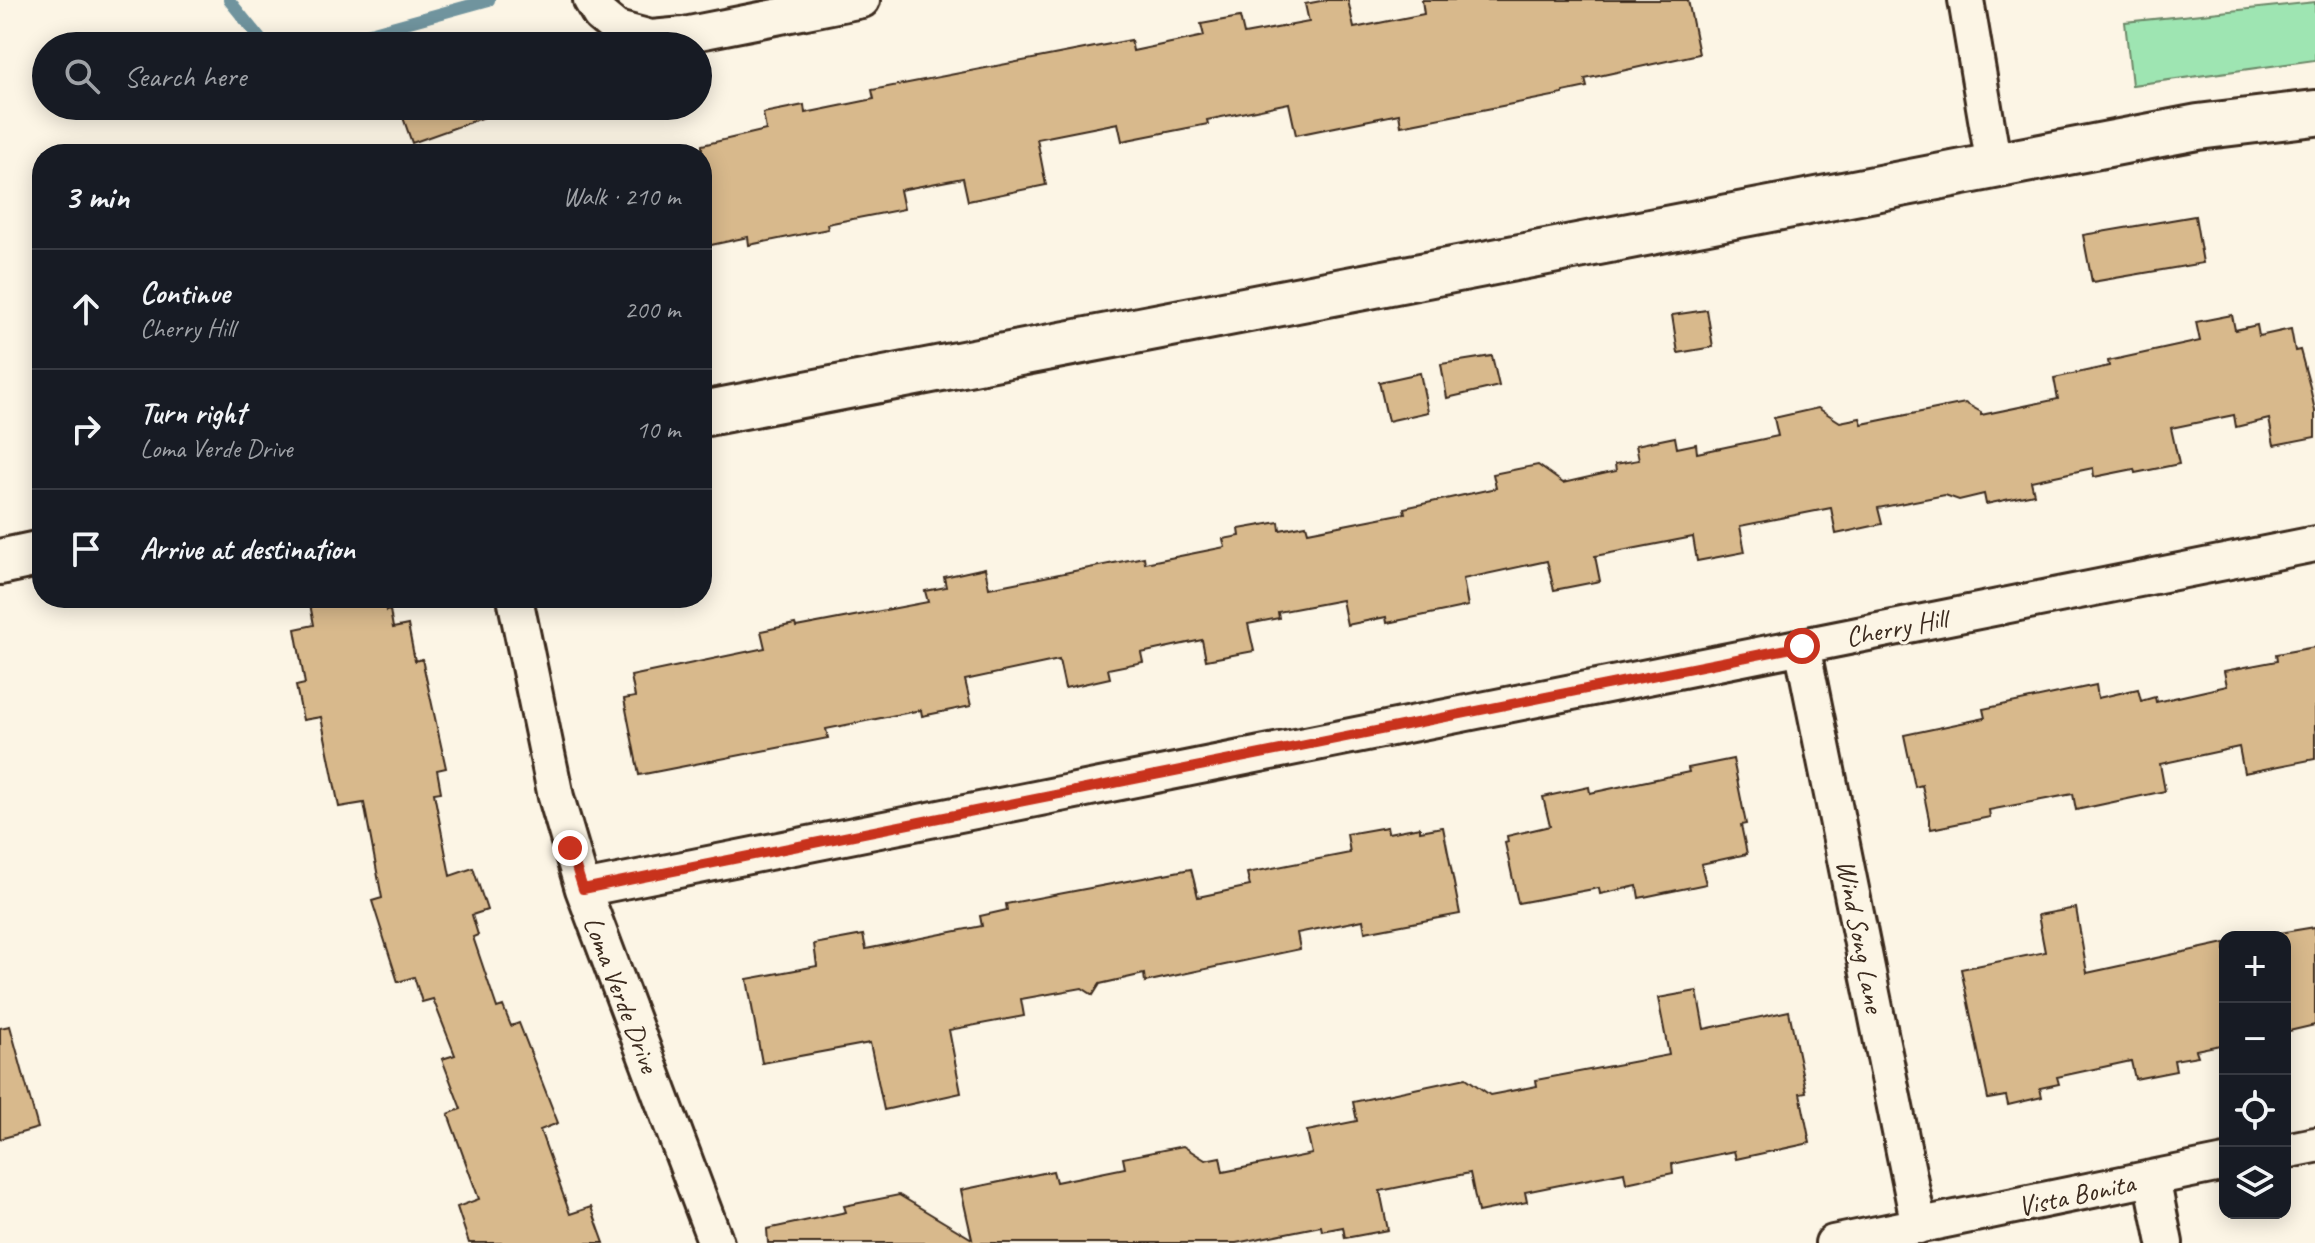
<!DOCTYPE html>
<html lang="en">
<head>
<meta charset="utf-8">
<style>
	:root { --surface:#171b24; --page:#242831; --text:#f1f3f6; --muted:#9ea1a6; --line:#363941 }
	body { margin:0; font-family:Caveat,sans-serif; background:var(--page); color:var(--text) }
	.controls { position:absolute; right:24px; bottom:24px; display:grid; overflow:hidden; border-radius:16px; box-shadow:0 4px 20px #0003 }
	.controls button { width:72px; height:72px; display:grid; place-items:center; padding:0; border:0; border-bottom:2px solid var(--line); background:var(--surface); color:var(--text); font:40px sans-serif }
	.stop { position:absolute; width:24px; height:24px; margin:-18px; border:6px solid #c8321e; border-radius:50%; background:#fff }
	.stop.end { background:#c8321e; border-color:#fff; box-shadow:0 2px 8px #0008 }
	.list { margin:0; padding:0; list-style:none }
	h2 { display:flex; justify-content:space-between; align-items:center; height:104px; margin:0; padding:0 32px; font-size:34px }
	h2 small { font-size:26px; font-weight:400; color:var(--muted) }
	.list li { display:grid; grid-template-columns:52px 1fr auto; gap:24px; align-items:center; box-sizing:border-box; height:120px; padding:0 32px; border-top:2px solid var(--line) }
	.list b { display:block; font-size:30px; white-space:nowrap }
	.list p { margin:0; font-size:26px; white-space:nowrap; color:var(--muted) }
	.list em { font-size:26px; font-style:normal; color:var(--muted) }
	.icon { flex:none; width:44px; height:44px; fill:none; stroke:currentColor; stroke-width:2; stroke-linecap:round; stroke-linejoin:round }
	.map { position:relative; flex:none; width:2315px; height:1243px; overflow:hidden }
	.search { position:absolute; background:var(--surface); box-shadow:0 4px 20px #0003; left:32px; top:32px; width:680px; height:88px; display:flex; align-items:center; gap:20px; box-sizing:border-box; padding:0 28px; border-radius:44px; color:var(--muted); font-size:30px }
	.panel { position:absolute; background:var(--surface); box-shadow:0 4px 20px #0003; left:32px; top:144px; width:680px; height:464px; border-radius:32px }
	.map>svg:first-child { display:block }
	.green { fill:#9ee5b2; stroke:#6c8868; stroke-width:2 }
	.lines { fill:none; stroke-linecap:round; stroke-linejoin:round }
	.stream { stroke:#6f949e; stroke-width:12 }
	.building { fill:#d8b98c; stroke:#3b2a1e; stroke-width:2 }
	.minor-casing { stroke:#3b2a1e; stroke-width:40 }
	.secondary-casing { stroke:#3b2a1e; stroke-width:50 }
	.minor { stroke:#fcf5e5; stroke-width:34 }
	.secondary { stroke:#fcf5e5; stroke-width:44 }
	.route { stroke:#c8321e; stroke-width:10 }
	.labels { text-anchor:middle; stroke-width:6; stroke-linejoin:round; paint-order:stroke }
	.street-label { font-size:28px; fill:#3b2a1e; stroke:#fcf5e5 }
</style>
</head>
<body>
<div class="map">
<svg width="2315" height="1243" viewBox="0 0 2315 1243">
	<rect width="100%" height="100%" fill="#fcf5e5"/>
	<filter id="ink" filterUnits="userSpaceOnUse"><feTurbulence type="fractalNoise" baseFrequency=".0125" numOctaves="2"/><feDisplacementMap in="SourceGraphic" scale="16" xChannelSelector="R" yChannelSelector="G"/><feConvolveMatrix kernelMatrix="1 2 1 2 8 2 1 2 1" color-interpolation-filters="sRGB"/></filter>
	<g filter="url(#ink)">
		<!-- green -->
		<path class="green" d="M2315,2v58l-183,25 -7,-63z"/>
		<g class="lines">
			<!-- stream -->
			<path class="stream" d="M229,0l37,46
				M323,46l166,-46"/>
		</g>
		<!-- building -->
		<path class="building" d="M1326,0h22l6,28 70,-14 -2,-14h266l11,54 -114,25 2,8 -24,5v2l-162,32 -2,-12 -103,21 -7,-32 -82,17 1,4 -86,17 -4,-18 -81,16 9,46 -78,16 -5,-23 -63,12 4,19 -77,15 1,5 -79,16 -1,-8 -46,10v-102l64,-15 -3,-17 41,-8 1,8 69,-14 -2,-9 259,-50 2,11 71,-15 -3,-12 39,-7 4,17 65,-12 -4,-18z
			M399,106h86l3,10 -76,27z
			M2195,216l8,47 -111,19 -9,-47z
			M1707,310l6,37 -35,6 -6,-38z
			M2232,315l3,15 22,-5 2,11 32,-7 4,22 5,-1 10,37 5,24v26l-41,8 -5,-26 -33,8 -2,-12 -63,13 8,36 -44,9 -1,-4 -40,8 -1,-9 -62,13 3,13 -48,10 -2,-10 -25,6 -14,-5 -67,13 4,16 -46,10 -5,-26 -91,18 5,26 -48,9 -4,-24 -98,19 5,25 -46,9 -7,-29 -84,18 5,27 -81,17 -1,-6 -39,8 -5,-25 -64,12 1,6 -31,6 6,27 -48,9 -4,-20 -61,13 2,9 -35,7 2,9 -45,10 -6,-28 -94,20 6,26 -49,10 -1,-6 -95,19 2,9 -189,37 -15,-76 11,-2 -4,-21 134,-28 -4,-17 34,-7 1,3 132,-25 -3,-11 21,-4 -2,-10 41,-9 4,20 155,-31 1,6 80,-16 -2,-8 17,-3 -1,-7 40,-7 1,8 26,-5 2,7 97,-19 -1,-5 92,-20 -3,-14 45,-9 25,18 53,-12 -1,-7 24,-4 -3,-15 39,-8 2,11 19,-4 1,9 81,-17 -4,-18 44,-10 22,14 20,-4 2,6 103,-21 16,9v3l77,-16 -4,-21 55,-12 -1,-5 92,-20 -4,-19z
			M1492,356l7,30 -52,12 -6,-34z
			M1420,373l8,39 -40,9 -9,-39z
			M344,598h40l2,13 4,-1 3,18 15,-3 7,36 7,-2 24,109 -9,2 4,22 -7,1 16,83 23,-8 14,42 -15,5 6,20 -5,2 24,71 6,-2 8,20 8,-3 39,100 -18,7 30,84 21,-7 13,36h-135l-12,-36 22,-8 -31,-85 13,-5 -19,-50 13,-4 -22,-56 -11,3 -8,-25 -16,5 -26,-81 10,-3 -18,-95 -25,4 -18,-90 -18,3 -7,-34 9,-2 -10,-55 19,-4 -4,-21z
			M2315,647v112l-71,14 -5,-26 -79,17 5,27 -89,19 -3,-16 -84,16 1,7 -59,12 -9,-44 -7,2 -11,-52 81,-17 -2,-9 113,-24 2,13 40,-9 3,12 14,-4 1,5 71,-16 -3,-15 53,-10 -1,-7z
			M1733,759l13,65 -5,1 6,29 -46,10 5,20 -67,14 -2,-12 -37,8 -1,-6 -81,15 -13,-60 3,-1 -1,-6 43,-10 -7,-29 46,-10 1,6 99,-21 -1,-4z
			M1387,827l1,6 32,-6v4l23,-4 17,87 -95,18 -2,-12 -66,13 3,16 -155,33 -1,-8 -44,10 -7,11 -11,-7 -61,11 3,17 -75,14 12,63 -77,17 -14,-67 -108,20 -15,-84 70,-13 -3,-22 49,-9 3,14 116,-23 -2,-10 27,-6 -1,-6 185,-35 7,28 52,-11 -3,-13 103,-20 -3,-19z
			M2076,908l11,65 138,-30v101l-29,6 2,6 -24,4 2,11 -41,8 -4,-18 -74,16 2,7 -19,4 2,9 -34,8 -2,-9 -18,3 -27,-130 84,-17 -7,-37z
			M2315,927v98l-30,7v-95h-31z
			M1697,991l7,38 85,-18 17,81 -6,1 10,50 -74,16 -2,-8 -62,13 1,9 -47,10 -2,-11 -99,20 2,10 -49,10 -8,-39 -90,18 8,39 -43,8 -2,-11 -21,4 -1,-5 -85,17h-468l-1,-14 79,-17 -2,-6 55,-11 73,44 -11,-49 92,-19 3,11 69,-14 -2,-10 60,-12 22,14 15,-3 3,15 89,-18 -5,-23 50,-10 -4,-19 113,-24 24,17 47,-9 -1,-6 133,-25 -11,-57z
			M10,1026l28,102 -38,11v-111z"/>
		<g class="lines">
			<!-- minor casing -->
			<g class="minor-casing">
				<path id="minor" d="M591,0l9,15 17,14 34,9 33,-3 178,-35
					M1966,0l28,166
					M515,598l41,199 27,92 133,354
					M1802,646l117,580
					M583,889l1732,-345
					M2285,1151l30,-6
					M2152,1178l13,65
					M1833,1243l392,-80"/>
			</g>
			<!-- secondary casing -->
			<g class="secondary-casing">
				<path id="secondary" d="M702,414l1433,-275 63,-12 117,-14
					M0,562l42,-9"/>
			</g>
			<!-- minor -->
			<use href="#minor" class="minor"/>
			<!-- secondary -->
			<use href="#secondary" class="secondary"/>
		</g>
	</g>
	<g class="lines" filter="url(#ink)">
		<!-- route -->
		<path class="route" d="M570,848l13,41 1219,-243"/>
	</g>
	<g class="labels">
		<!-- street labels -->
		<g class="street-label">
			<text transform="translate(1896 627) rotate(-11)" y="10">Cherry Hill</text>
			<text transform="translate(1861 936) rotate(79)" y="10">Wind Song Lane</text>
			<text transform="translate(622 994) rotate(69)" y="10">Loma Verde Drive</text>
			<text transform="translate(2076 1194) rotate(-12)" y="10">Vista Bonita</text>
		</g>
	</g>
</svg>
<div class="controls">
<button>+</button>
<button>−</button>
<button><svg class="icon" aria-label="locate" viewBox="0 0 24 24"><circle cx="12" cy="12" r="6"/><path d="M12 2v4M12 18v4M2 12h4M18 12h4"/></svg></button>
<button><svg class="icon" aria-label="layers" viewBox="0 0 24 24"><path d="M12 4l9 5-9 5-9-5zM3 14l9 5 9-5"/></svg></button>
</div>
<div class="stop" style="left:1802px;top:646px"></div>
<div class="stop end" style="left:570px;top:848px"></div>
<div class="search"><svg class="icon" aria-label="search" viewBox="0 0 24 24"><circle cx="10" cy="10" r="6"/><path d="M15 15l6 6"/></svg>Search here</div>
<section class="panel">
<h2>3 min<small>Walk · 210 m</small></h2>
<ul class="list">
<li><svg class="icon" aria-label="ahead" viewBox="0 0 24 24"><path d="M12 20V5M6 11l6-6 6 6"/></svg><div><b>Continue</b><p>Cherry Hill</p></div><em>200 m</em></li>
<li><svg class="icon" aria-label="right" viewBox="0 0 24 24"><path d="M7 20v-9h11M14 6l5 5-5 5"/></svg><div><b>Turn right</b><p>Loma Verde Drive</p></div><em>10 m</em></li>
<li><svg class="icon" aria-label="arrive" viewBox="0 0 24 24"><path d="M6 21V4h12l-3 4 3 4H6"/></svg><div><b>Arrive at destination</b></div></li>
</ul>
</section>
</div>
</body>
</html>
